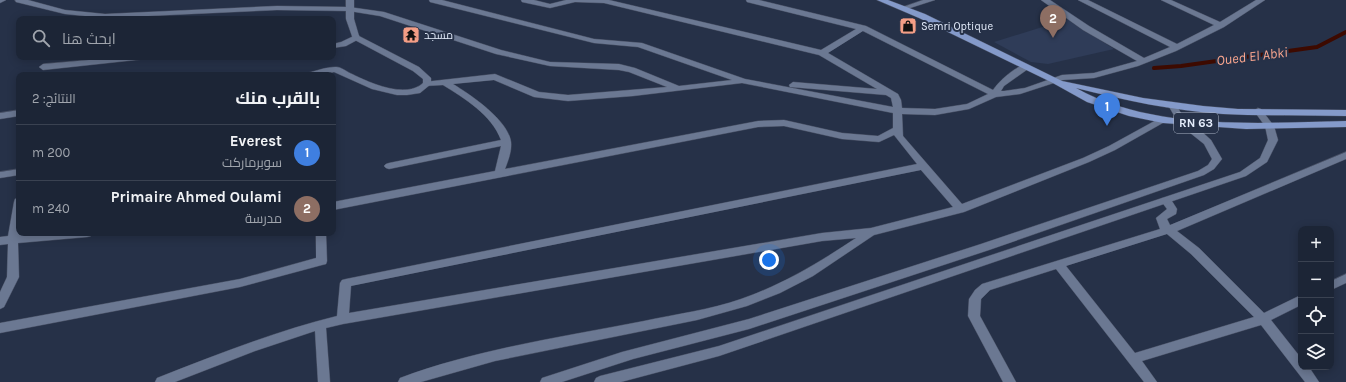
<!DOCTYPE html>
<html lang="ar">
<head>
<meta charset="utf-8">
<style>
	:root { --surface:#1c2536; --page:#252d3e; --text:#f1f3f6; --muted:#a0a5ad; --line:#3a4251; --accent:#f49e86 }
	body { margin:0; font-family:Karla,Cairo,sans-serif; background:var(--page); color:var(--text); direction:rtl }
	.controls { position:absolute; right:12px; bottom:12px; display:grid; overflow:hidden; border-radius:8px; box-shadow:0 2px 10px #0003 }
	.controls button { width:36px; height:36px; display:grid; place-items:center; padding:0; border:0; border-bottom:1px solid var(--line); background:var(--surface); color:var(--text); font:20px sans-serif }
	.you { position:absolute; left:769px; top:260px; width:14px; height:14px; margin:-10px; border:3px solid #fff; border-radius:50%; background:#1a73e8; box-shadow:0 0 0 6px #1a73e833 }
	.badge { display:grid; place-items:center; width:26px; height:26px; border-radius:50%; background:var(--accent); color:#fff; font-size:13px; font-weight:700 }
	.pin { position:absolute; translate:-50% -33px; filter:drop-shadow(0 1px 2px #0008) }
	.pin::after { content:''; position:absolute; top:21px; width:14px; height:12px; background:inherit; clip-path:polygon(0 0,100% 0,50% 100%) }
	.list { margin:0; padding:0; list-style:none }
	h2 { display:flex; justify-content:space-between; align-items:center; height:52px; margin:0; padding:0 16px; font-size:17px }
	h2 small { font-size:13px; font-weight:400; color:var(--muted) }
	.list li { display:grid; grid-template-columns:26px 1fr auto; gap:12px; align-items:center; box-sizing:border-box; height:56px; padding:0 16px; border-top:1px solid var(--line) }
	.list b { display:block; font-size:15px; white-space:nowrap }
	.list p { margin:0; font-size:13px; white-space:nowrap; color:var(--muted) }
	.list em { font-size:13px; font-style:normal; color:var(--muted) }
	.icon { flex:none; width:22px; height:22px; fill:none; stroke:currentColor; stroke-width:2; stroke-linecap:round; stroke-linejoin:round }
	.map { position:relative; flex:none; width:1346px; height:382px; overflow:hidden; direction:ltr }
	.search { position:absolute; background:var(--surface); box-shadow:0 2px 10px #0003; left:16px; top:16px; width:320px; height:44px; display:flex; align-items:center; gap:10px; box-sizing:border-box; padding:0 14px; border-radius:8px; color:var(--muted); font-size:15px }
	.panel { position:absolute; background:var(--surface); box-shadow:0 2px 10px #0003; left:16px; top:72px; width:320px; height:164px; border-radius:8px; direction:rtl }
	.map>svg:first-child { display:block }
	.built { fill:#2f3c58 }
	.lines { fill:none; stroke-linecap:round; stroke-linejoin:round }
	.stream { stroke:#3d0a00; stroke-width:4 }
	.minor-casing { stroke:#474f63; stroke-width:1 }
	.tertiary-casing { stroke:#474f63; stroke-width:1 }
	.secondary-casing { stroke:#474f63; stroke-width:1 }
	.primary-casing { stroke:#474f63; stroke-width:1 }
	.minor { fill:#6b7892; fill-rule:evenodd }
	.tertiary { fill:#6b7892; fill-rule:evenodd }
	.secondary { fill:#6b7892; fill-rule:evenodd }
	.primary { fill:#849aca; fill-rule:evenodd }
	.labels { text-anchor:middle; stroke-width:4; stroke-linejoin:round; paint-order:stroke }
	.far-poi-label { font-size:11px; fill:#e5edfc; stroke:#263148; text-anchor:start }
	.shield { fill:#263148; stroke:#acb5c6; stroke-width:1 }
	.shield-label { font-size:12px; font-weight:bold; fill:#e5edfc }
	.water-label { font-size:14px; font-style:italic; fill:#fca78f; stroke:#263148 }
</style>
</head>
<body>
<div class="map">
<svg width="1346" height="382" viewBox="0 0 1346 382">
	<rect width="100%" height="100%" fill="#263148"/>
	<!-- built -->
	<path class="built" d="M1068,19l46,30 -66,15 -17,-2 -37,-20z"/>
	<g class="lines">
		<!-- stream -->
		<path class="stream" d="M1154,68l27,-2 136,-19 29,-15"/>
		<!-- minor casing -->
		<g class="minor-casing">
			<path id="minor" d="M0,0h6l-6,3z
				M15,0h13l37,10 40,4 172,-8 72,1 35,5 117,38 49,12 69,2 16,4 44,18 53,-6 -94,-33 -44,-4 -164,-41 -1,-2h13l152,39 48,4 103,36 148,28 -2,-9 -5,-3 -96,-8 -1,-2 4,-3 84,7 -58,-34 -215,-52 -29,-1 -25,6 -28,-6 -1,-2h13l16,4 16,-4h43l212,50 35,-21 -109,-27 -1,-2h13l107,26 127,64c5,-8 25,-27 35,-25l1,2 -1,2 -24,17 -3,5h3l21,-3 37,-13 32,-2 43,-12 -54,-31 -42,-30h9l39,26 55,32 26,-11 -92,-47h10l89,44 37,-19 -53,-25h10l49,22 36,-22h9l-41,27 -48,24 -38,15 -44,12 -31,2 -43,14 -24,3 -27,12 -34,6 -33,-1 1,22 59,68 121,-46 26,-12 51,-28h6l2,2 -53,30 -26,12 -125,50 -90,23 -61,41 -33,17 -33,13 -50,14 -202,41 -74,21h-23l2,-4c78,-29 162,-41 244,-57 32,-7 66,-11 97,-22 41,-14 79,-37 115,-61l-34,3 -479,83 -17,4 4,54h-12l-3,-51 -60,20 -80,31h-20l2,-4c59,-23 119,-47 180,-62l3,-33 2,-3 4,-1 571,-115 -23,-29 -15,7 -37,-3 -58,-13 -26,1 -425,83v-8l162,-31 6,-25 -112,23 -3,-1 -2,-2 2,-2 3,-1 112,-23c-9,-25 -37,-42 -58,-55l-19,1 -1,-2 1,-2 71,-8 44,18 29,3 99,-8 -38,-15 -10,-2 -69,-4 -54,-12 -116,-38 -31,-5 -72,-1 -172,8 -40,-4 -49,-12zM863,31l125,63 -21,10 -32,5 -33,-1 -1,-8 -3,-6 -70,-41zM494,80l40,17 34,4 65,-5 109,-13 151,30v15l-15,8 -36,-3 -58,-13 -26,1 -253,48c3,-8 7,-18 6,-27 -3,-22 -40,-47 -58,-58zM921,170l32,37 -82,21 -49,5 -473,80 2,-27z
				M923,0h12l-31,10 -4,-2z
				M356,35h3v4l-13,7 -13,2v-4l8,-2z
				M123,57h26l-4,2 -102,11 -4,-3 4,-3z
				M1346,152v7l-169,72 22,17 65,65 37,-18v10l-30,15 30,38v9h8l10,15h-14l-44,-57 -119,36 15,21h-13l-88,-113 -66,21 -9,9 -1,17 36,66h-13l-35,-66 1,-17 6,-9 7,-6 178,-55 -4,-11 11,-9 -6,-8 1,-3h8l7,11 -1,5 -9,5 3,6zM1167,234l24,20 63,63 -119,36 -69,-87z
				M19,169v6l-19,3v-6z
				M19,198v37l25,-2h48l-1,3 -4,1 -69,6 1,34 -15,30 -4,2v-17l7,-15 1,-33 -8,1v-8l8,-1 6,-34 1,-3z
				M316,233h10l1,28 -1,3 -4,1 -82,22 -240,46v-10l240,-44 76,-21z
				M1346,274v9l-15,7v-9z"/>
		</g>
		<!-- tertiary casing -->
		<g class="tertiary-casing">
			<path id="tertiary" d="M346,0h8v19l5,17 60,31 12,11v6l-11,9 -13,2h-10l-25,-6 -38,-17 -13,3h-15l1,-2c9,-2 19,-6 28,-6 5,-1 12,5 17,7 18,9 54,25 71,9v-4l-10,-8 -60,-32 -7,-20z
				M19,110v6l-19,3v-6z"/>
		</g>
		<!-- secondary casing -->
		<g class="secondary-casing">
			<path id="secondary" d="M1172,102l3,1 10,17 15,10 11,10 11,19 -8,10 -10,6 -215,75 -240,79 -116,30 -71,23h-22l2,-4 80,-26 127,-33 232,-75 217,-73 10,-6 4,-6 -8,-15 -25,-20 -11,-19z
				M1258,108l3,1 13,17 4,14 -11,22 -21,14 -527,180 -98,26h-27l2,-4 4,-2 119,-30 521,-174 20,-14 8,-18 -3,-14 -11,-15z"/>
		</g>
		<!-- primary casing -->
		<g class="primary-casing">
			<path id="primary" d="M877,0h11l37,14 137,67 81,17 60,8 35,3 108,1v6c-41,-1 -82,0 -123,-2 -49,-3 -99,-14 -147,-26 77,43 184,35 270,33v6l-100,2 -83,-6 -34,-7 -42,-14 -36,-20 -132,-64z"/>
		</g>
		<!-- minor -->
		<use href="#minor" class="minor"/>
		<!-- tertiary -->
		<use href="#tertiary" class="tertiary"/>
		<!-- secondary -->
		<use href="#secondary" class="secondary"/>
		<!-- primary -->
		<use href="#primary" class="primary"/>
	</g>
	<!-- icons -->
	<defs>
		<g id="shop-square" transform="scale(0.9)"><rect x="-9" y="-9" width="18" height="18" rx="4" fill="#f49e86" stroke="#263148"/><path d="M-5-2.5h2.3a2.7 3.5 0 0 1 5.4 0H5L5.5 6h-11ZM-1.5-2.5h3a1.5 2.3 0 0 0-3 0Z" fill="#111"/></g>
		<g id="temple-square" transform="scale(0.9)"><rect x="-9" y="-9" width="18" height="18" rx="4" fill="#f49e86" stroke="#263148"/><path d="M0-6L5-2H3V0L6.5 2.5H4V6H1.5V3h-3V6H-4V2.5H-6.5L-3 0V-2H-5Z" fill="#111"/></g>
	</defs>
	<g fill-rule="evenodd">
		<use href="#shop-square" x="908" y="26"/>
		<use href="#temple-square" x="411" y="35"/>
	</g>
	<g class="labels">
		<!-- far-poi labels -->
		<g class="far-poi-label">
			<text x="921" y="30">Semri Optique</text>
			<text x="424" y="39">مسجد</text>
		</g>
		<!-- shield labels -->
		<rect class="shield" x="1174" y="113" width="44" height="20" rx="3"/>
		<g class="shield-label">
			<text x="1196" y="127">RN 63</text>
		</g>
		<!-- water labels -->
		<g class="water-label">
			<text transform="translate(1252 56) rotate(-7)" y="5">Oued El Abki</text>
		</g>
	</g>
</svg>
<div class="controls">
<button>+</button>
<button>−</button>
<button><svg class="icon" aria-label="locate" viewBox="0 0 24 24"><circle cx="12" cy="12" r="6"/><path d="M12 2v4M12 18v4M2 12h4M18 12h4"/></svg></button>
<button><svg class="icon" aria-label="layers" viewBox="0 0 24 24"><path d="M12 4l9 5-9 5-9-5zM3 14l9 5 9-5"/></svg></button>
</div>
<div class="you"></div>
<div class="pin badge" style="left:1107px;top:126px;background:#3f7fe0">1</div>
<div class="pin badge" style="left:1053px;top:38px;background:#8d6e63">2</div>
<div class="search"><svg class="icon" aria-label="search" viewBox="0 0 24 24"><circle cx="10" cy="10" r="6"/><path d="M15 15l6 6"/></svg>ابحث هنا</div>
<section class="panel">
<h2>بالقرب منك<small>النتائج: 2</small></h2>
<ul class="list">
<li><span class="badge" style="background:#3f7fe0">1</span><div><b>Everest</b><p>سوبرماركت</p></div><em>200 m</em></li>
<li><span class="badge" style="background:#8d6e63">2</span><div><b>Primaire Ahmed Oulami</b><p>مدرسة</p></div><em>240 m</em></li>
</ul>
</section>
</div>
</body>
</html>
